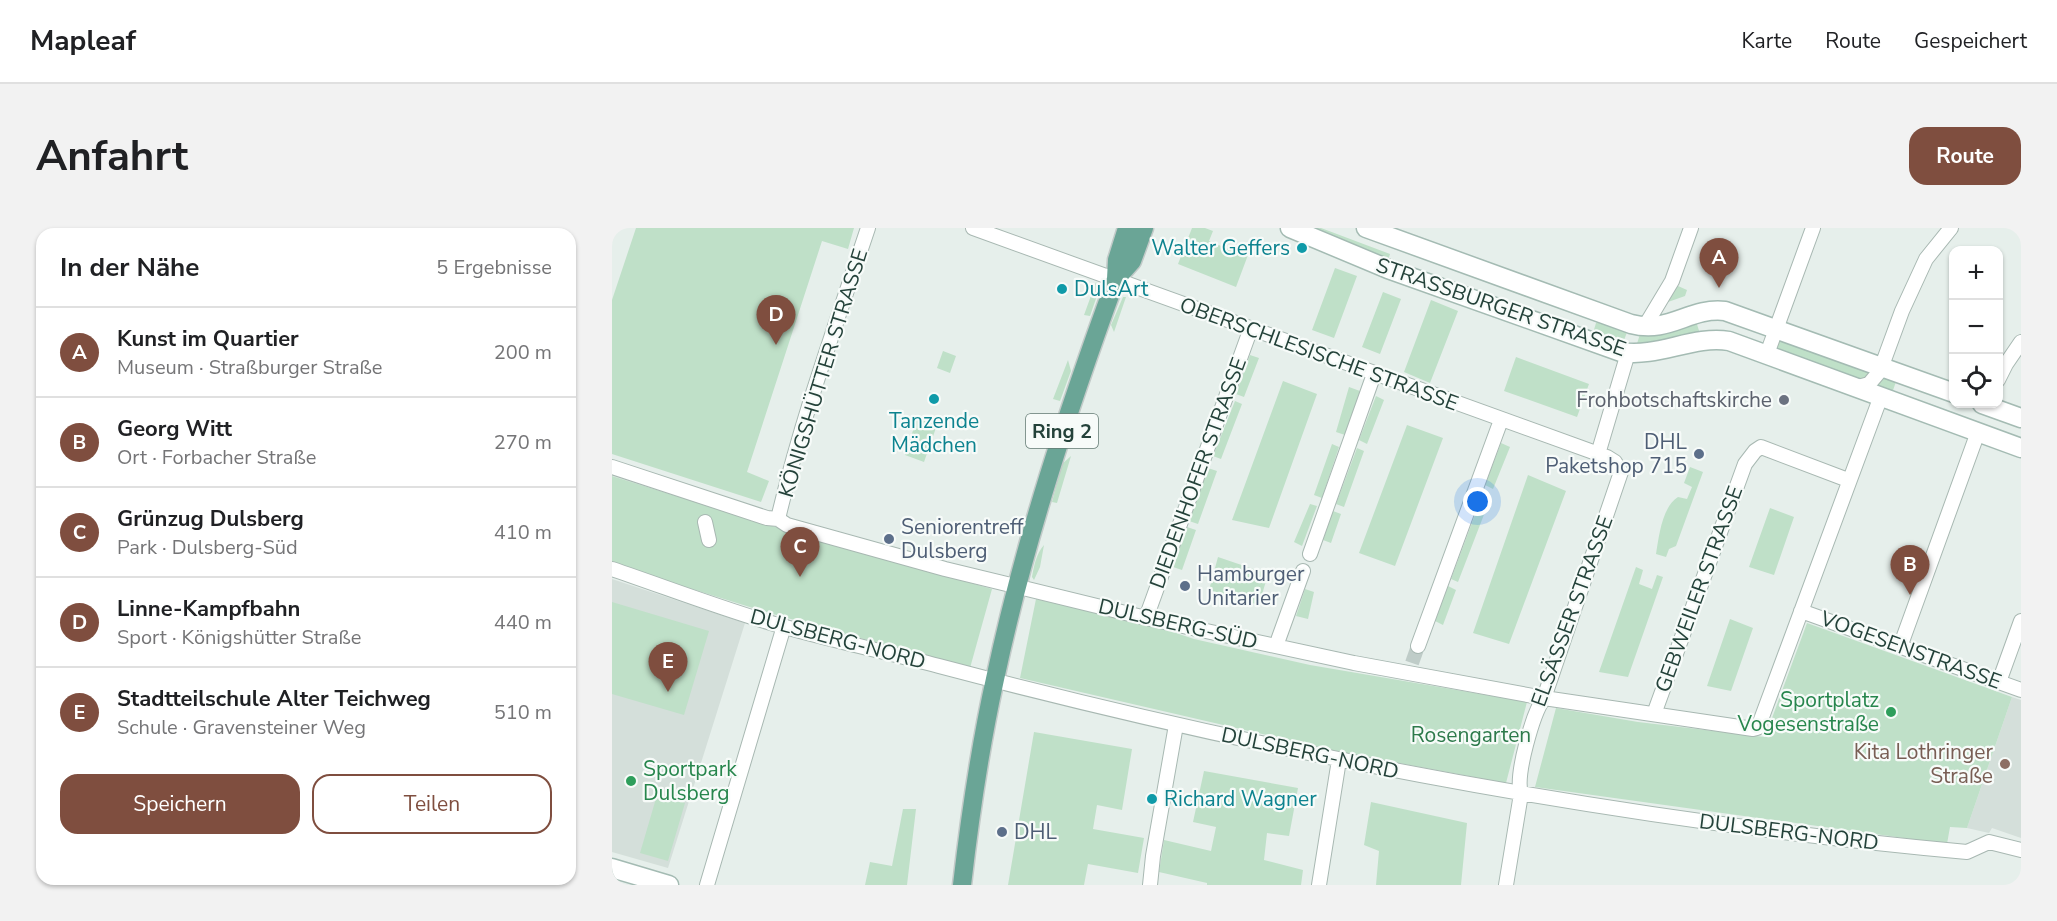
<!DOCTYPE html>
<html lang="de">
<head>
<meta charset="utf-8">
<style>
	:root { --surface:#fff; --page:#f2f2f2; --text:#202124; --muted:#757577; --line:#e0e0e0; --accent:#7f4e3f }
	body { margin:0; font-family:"Nunito Sans",sans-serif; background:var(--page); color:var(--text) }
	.controls { position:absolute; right:18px; top:18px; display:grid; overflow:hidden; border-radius:12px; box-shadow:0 2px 4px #0004 }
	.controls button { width:54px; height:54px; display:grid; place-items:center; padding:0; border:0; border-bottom:2px solid var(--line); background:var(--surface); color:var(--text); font:30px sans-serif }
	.you { position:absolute; left:866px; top:274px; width:21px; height:21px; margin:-15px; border:4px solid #fff; border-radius:50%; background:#1a73e8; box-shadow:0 0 0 9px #1a73e833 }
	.badge { display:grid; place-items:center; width:39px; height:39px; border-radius:50%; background:var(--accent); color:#fff; font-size:20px; font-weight:700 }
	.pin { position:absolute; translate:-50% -50px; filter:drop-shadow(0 2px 3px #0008) }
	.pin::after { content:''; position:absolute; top:32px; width:21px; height:18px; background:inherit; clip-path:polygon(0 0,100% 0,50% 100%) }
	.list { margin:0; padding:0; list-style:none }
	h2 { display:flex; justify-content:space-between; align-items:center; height:78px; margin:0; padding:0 24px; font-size:26px }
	h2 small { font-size:20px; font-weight:400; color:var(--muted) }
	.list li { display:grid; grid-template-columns:39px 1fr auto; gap:18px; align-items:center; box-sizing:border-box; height:90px; padding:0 24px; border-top:2px solid var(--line) }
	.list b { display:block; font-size:22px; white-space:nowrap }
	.list p { margin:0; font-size:20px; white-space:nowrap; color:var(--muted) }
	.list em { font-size:20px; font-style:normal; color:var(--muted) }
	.actions { display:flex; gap:12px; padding:18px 24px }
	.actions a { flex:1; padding:14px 0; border:2px solid var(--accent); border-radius:18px; text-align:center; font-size:21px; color:var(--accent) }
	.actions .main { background:var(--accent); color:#fff }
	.icon { flex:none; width:33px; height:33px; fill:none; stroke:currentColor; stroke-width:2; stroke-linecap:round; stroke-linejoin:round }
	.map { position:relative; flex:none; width:1409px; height:657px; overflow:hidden; border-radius:18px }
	header { display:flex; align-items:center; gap:36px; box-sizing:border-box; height:84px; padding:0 30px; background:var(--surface); border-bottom:2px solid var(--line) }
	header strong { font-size:28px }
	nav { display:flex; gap:33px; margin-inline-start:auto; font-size:21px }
	.intro { display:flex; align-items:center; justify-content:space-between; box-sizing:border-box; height:144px; padding:0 36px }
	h1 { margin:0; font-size:42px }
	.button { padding:15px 27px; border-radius:18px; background:var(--accent); color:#fff; font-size:21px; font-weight:700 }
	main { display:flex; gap:36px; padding:0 36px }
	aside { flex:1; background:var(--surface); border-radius:18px; box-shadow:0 2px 4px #0004 }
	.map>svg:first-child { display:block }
	.built { fill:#d4dfda }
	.green { fill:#bfe0c8 }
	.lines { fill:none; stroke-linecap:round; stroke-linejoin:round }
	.street-tunnel { stroke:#bfccc8; stroke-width:14; stroke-dasharray:14 7; stroke-linecap:butt }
	.street-casing { stroke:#a8b8b2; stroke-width:16 }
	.secondary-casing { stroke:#a4bbb3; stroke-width:21 }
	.primary-casing { stroke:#c2cac8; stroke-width:21 }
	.street { stroke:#fff; stroke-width:14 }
	.secondary { stroke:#fff; stroke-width:18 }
	.primary { stroke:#6aa596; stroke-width:18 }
	.culture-dot { fill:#0f9aa8; stroke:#f7fbf9; stroke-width:2 }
	.worship-dot { fill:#6b7280; stroke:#f7fbf9; stroke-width:2 }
	.service-dot { fill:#5c6f8a; stroke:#f7fbf9; stroke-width:2 }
	.leisure-dot { fill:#2e9e5b; stroke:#f7fbf9; stroke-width:2 }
	.education-dot { fill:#8d6e63; stroke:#f7fbf9; stroke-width:2 }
	.labels { text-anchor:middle; stroke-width:4.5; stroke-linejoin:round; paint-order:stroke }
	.shield { fill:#f7fbf9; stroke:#637a73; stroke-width:1.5 }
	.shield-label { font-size:20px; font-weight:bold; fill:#24423a }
	.culture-label { font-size:21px; fill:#0d838f; stroke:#f7fbf9; text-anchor:start }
	.street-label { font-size:21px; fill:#24423a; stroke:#f7fbf9 }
	.worship-label { font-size:21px; fill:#5b616d; stroke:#f7fbf9; text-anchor:end }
	.service-label { font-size:21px; fill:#4e5e75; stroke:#f7fbf9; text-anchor:start }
	.leisure-label { font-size:21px; fill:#27864d; stroke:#f7fbf9; text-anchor:end }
	.park-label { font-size:21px; fill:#2d7a4b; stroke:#f7fbf9 }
	.education-label { font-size:21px; fill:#785e54; stroke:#f7fbf9; text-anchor:end }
</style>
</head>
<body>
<header>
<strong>Mapleaf</strong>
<nav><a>Karte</a><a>Route</a><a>Gespeichert</a></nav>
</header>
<div class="intro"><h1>Anfahrt</h1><a class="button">Route</a></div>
<main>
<aside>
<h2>In der Nähe<small>5 Ergebnisse</small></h2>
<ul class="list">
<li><span class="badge">A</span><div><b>Kunst im Quartier</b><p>Museum · Straßburger Straße</p></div><em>200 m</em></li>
<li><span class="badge">B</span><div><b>Georg Witt</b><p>Ort · Forbacher Straße</p></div><em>270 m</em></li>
<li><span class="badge">C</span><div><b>Grünzug Dulsberg</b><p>Park · Dulsberg-Süd</p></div><em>410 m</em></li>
<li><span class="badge">D</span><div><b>Linne-Kampfbahn</b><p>Sport · Königshütter Straße</p></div><em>440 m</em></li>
<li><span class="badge">E</span><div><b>Stadtteilschule Alter Teichweg</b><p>Schule · Gravensteiner Weg</p></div><em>510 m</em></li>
</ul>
<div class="actions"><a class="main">Speichern</a><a>Teilen</a></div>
</aside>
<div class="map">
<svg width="1409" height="657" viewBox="0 0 1409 657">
	<rect width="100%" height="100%" fill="#e6efeb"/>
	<!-- built -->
	<path class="built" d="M0,351l133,44 -77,245 -56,-16z
		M1400,469l9,3v138l-29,-10 -3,5 -22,-5z"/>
	<!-- green -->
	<path class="green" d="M24,0h218l-6,21 -26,-8 -75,231 22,9 -8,21 -149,-48v-154z
		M580,0h13l8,3 -4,10 27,11 4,-9 11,4 -15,40 -58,-23z
		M693,0h16l69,26 -3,10z
		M723,40l22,8 -23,62 -22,-8z
		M484,54l3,8 -9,26 -6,-1z
		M1066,58l9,4 -2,6 -17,6 4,-11z
		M771,64l18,7 -21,55 -18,-7z
		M511,69h3l-12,35 -3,-7z
		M819,72l27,11 -28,72 -26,-11z
		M991,90l26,9 -8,21 -28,-15 3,-10z
		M1083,90l6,19 -66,13 6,-19z
		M1168,106l93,36 -6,8 -8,1 -30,-12h-15l-41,-14z
		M331,123l13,5 -6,17 -13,-5z
		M638,127l9,3 -15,39 -8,-3z
		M904,129l73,27 -12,33 -73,-26z
		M456,132l3,11 -11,30 -7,-2z
		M1286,148l-7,20 -18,-8 12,-11z
		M671,153l34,13 -48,134 -37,-8z
		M737,159l11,4 -15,44 -9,-3z
		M764,168l8,4 -17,44 -8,-4z
		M623,173l7,3 -21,55 -8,-3z
		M305,190l20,7 -13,37 -19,-7z
		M795,197l36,13 -48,128 -36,-13z
		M889,215l9,4 -17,42 -8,-4z
		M720,216l7,3 -17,51 -8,-3z
		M745,220l7,3 -20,56 -8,-3z
		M459,228l-14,47 -5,-1 10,-38z
		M1078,239l13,5 -27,74 -7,3 -3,8 -10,-3c3,-18 6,-47 22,-57l9,2 5,-12 -8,-4z
		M596,240l9,3 -19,53 -9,-3z
		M916,247l38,16 -57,153 -36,-11z
		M0,248l160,50 220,63 -22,79 -201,-55 -157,-49z
		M870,268l8,3 -32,83 -7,-3z
		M698,276l7,2 -15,40 -8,-4z
		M1158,280l24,9 -20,58 -25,-8z
		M721,283l8,3 -10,29 -8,-3z
		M575,299l9,3 -14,40 -9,-3z
		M432,317l-4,22 -6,13 -2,-3c2,-11 4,-23 12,-32z
		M606,329l50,17 -9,31 -50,-15z
		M1024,339l7,3 -4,14 13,5 5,-14 6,2 -35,100 -29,-5z
		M836,358l8,4 -13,35 -8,-4z
		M693,361l9,3 -6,27 -12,-3z
		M424,371l122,28 36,12 116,26 217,37 -21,81 -161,-30 -325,-75z
		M0,374l97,29 -25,84 -72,-21z
		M1118,391l23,9 -22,63 -24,-5z
		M1195,395l205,74 -45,131 -17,-1 -3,17 -412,-57 21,-79 82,14 127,15z
		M422,504l98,17 -10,61 -25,-5 -4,24 51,9 -6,35 -50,-9 -4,21h-76z
		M592,543l94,17 -9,48 -22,-3 -3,27 39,10 -2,15h-94v-2l-48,-11 5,-32 47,11 5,-24 -23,-5z
		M45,567l28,8 -17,58 -28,-8z
		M759,574l96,21 -6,62h-85l3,-34 -15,-6z
		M291,581h13l-9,76h-42l5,-23 22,4z"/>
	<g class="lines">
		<!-- street-tunnel -->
		<path class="street-tunnel" d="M800,435l6,-17"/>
		<!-- street casing -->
		<g class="street-casing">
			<path id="street" d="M361,0l634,229 8,5 6,10 -77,226c-11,15 -29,77 -23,96l-15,91
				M1033,98l27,-45 19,-53
				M1155,126l46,-126
				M1386,152l8,-16 15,-22
				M1246,159l11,-3 11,-13 22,-60 24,-52 25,-31
				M986,226l30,-101
				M0,239l155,51 11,1 9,6 158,44 201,49 208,45 190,35 209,31 4,-1 2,-3 122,-329
				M166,291c23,-99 58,-195 90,-291
				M93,294l4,18
				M698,326l64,-180
				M0,341c53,18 105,38 159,54 55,16 112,28 168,43 337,89 681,154 1028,186l22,-10 32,8
				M1189,383l220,79
				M534,390l105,-290
				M664,418l27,-75
				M806,418l83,-226
				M1288,419l78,-215
				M1387,454l22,-61
				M1042,486l91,-250 10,-13 6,-4 87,33
				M95,657l77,-259
				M538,657l3,-29 23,-131
				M707,657l20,-125"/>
		</g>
		<!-- secondary casing -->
		<g class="secondary-casing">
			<path id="secondary" d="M678,0l98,41 233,83c37,6 72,-17 108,-11l292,107
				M754,0l265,96c39,10 58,-17 94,-13l229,82
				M1370,176l39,14
				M0,640l57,17"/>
		</g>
		<!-- primary casing -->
		<g class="primary-casing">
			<path id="primary" d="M504,51l16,-18 12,-33
				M350,657c8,-69 18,-138 33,-206 29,-137 73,-269 121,-400l1,-19 10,-32"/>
		</g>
		<!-- street -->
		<use href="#street" class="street"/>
		<!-- secondary -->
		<use href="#secondary" class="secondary"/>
		<!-- primary -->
		<use href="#primary" class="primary"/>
	</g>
	<!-- markers -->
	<g class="culture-dot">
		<circle cx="690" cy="20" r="6"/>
		<circle cx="450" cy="61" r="6"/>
		<circle cx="322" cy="171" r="6"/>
		<circle cx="540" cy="571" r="6"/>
	</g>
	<circle class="worship-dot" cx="1172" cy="172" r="6"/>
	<g class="service-dot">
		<circle cx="1087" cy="226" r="6"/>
		<circle cx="277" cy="311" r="6"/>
		<circle cx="573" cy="358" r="6"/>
		<circle cx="390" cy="604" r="6"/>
	</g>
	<g class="leisure-dot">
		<circle cx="1279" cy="484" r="6"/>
		<circle cx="19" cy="553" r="6"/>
	</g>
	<circle class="education-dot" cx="1393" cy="536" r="6"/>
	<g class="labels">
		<!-- shield labels -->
		<rect class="shield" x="414" y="186" width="72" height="34" rx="4.5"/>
		<g class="shield-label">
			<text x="450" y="210">Ring 2</text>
		</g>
		<!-- culture labels -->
		<g class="culture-label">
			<text x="678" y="27" text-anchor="end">Walter Geffers</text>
			<text x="462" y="68">DulsArt</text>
			<text x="322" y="200" text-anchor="middle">Tanzende<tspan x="322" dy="24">Mädchen</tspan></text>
			<text x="552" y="578">Richard Wagner</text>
		</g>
		<!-- street labels -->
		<g class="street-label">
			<text transform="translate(889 79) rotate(19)" y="7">STRASSBURGER STRASSE</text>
			<text transform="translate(707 126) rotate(20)" y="7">OBERSCHLESISCHE STRASSE</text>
			<text transform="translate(211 145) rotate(-73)" y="7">KÖNIGSHÜTTER STRASSE</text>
			<text transform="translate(586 245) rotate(-70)" y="7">DIEDENHOFER STRASSE</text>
			<text transform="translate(1087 361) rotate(-70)" y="7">GEBWEILER STRASSE</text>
			<text transform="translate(960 383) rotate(-70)" y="7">ELSÄSSER STRASSE</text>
			<text transform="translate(566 396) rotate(13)" y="7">DULSBERG-SÜD</text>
			<text transform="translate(226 411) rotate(15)" y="7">DULSBERG-NORD</text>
			<text transform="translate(1299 422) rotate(20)" y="7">VOGESENSTRASSE</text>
			<text transform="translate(698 525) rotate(12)" y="7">DULSBERG-NORD</text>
			<text transform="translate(1177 604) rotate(7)" y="7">DULSBERG-NORD</text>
		</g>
		<!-- worship labels -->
		<g class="worship-label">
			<text x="1160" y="179">Frohbotschaftskirche</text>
		</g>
		<!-- service labels -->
		<g class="service-label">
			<text x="1075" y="221" text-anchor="end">DHL<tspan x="1075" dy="24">Paketshop 715</tspan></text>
			<text x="289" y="306">Seniorentreff<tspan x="289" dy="24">Dulsberg</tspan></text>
			<text x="585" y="353">Hamburger<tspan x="585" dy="24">Unitarier</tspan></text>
			<text x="402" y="611">DHL</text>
		</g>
		<!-- leisure labels -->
		<g class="leisure-label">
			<text x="1267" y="479">Sportplatz<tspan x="1267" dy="24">Vogesenstraße</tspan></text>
			<text x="31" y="548" text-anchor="start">Sportpark<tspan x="31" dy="24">Dulsberg</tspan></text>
		</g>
		<!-- park labels -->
		<g class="park-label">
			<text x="859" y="514">Rosengarten</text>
		</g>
		<!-- education labels -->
		<g class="education-label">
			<text x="1381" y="531">Kita Lothringer<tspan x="1381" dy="24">Straße</tspan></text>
		</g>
	</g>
</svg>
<div class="controls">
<button>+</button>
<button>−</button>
<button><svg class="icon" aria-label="locate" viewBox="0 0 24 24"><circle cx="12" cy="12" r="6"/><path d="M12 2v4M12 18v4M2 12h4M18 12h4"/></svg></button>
</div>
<div class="you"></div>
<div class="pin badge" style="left:1107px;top:60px">A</div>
<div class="pin badge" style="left:1298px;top:367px">B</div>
<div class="pin badge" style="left:188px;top:349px">C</div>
<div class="pin badge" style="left:164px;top:117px">D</div>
<div class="pin badge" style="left:56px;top:464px">E</div>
</div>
</main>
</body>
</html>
